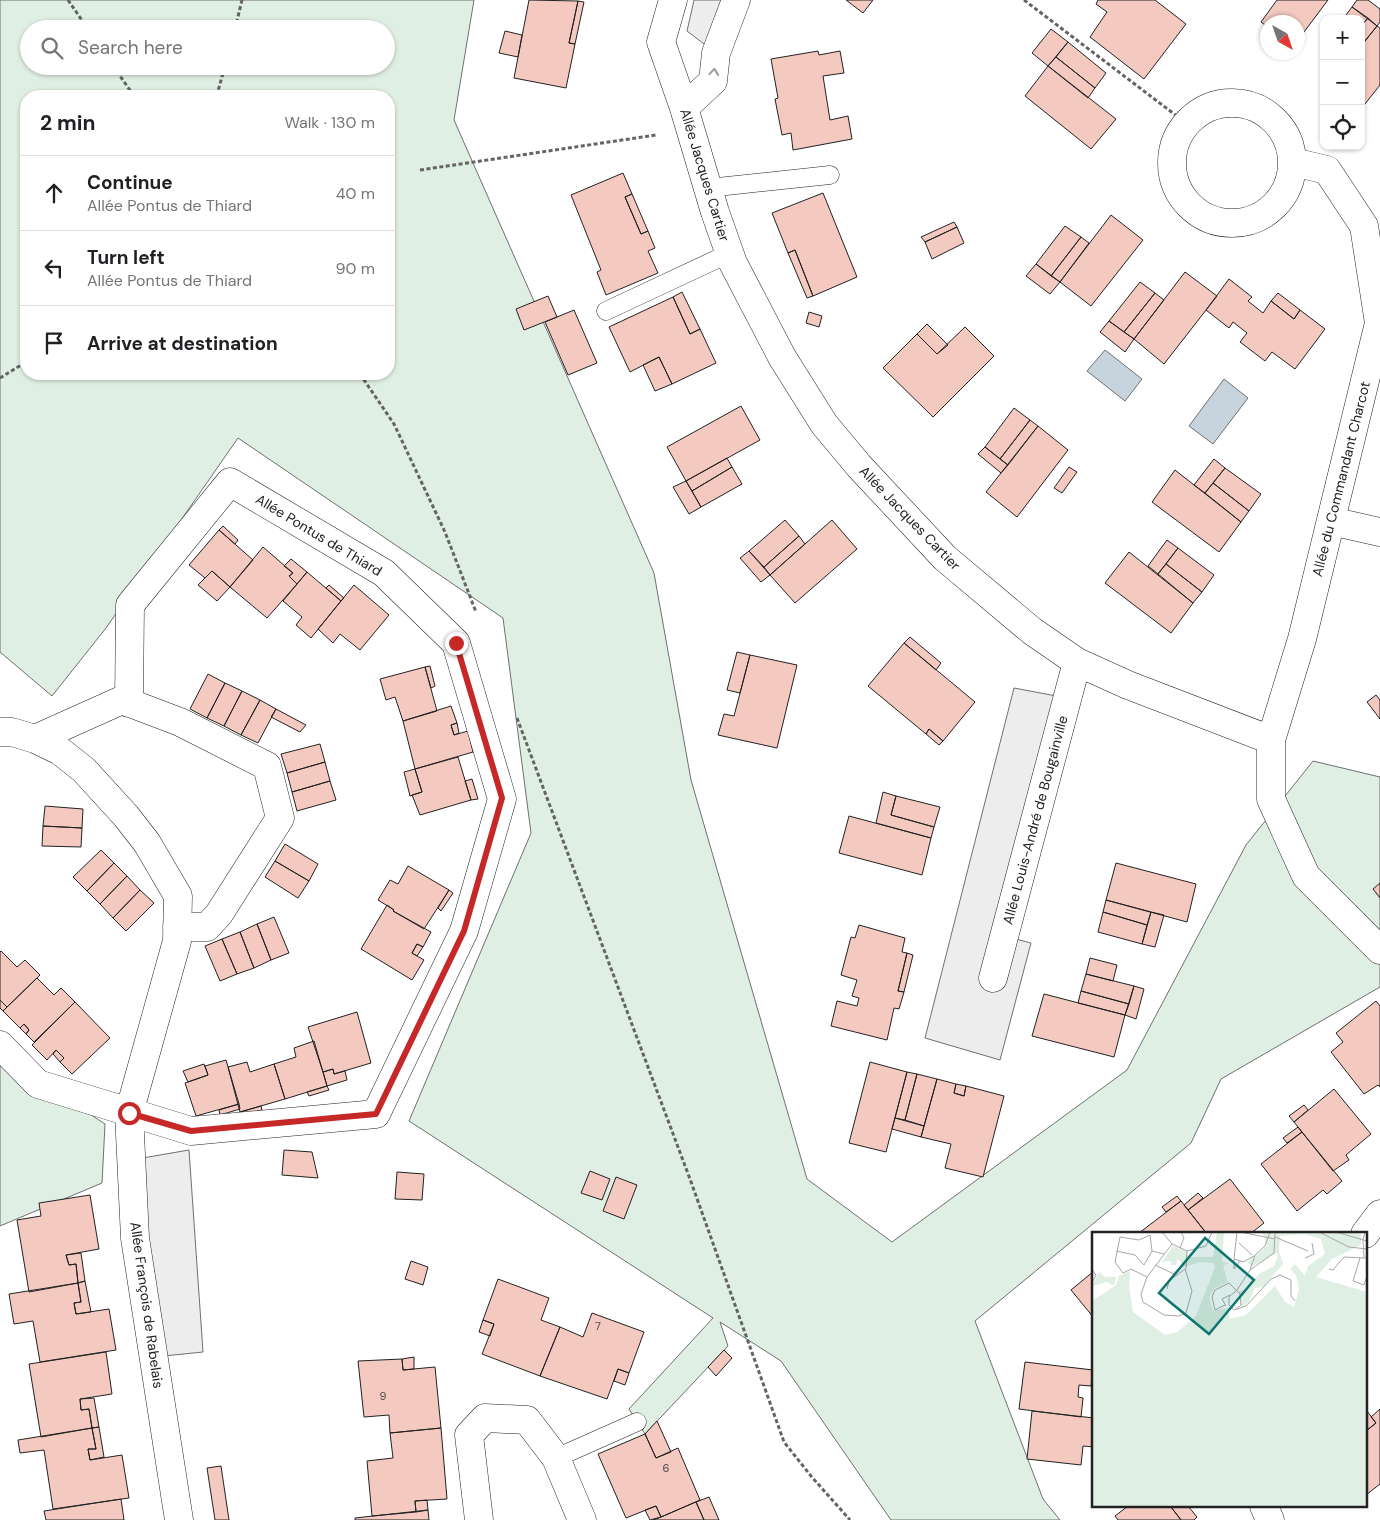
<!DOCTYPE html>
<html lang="en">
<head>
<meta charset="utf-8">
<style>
	:root { --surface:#fff; --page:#f2f2f2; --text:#202124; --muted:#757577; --line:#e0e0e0 }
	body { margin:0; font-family:"DM Sans",sans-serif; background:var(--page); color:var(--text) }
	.controls { position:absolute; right:15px; top:15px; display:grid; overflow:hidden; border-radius:10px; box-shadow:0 1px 4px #0004 }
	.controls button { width:45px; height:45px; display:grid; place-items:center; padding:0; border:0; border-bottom:1px solid var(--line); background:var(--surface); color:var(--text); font:25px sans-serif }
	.compass { position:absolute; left:1260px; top:15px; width:45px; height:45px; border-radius:50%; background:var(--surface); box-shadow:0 1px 4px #0004; rotate:140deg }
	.stop { position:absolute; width:15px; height:15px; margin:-11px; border:4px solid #c62828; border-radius:50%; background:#fff }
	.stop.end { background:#c62828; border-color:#fff; box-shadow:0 1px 5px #0008 }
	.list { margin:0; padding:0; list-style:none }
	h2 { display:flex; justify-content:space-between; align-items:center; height:65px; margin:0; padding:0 20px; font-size:21px }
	h2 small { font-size:16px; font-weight:400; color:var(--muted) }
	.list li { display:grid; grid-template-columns:32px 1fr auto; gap:15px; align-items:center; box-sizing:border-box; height:75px; padding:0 20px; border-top:1px solid var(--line) }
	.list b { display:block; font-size:19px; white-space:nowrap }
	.list p { margin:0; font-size:16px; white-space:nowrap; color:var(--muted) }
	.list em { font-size:16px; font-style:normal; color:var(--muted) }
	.icon { flex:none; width:28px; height:28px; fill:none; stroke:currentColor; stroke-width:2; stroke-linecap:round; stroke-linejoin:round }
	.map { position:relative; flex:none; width:1380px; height:1520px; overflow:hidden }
	.search { position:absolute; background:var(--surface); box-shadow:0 1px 4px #0004; left:20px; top:20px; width:375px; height:55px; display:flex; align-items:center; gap:12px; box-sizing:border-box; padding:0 18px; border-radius:28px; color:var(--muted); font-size:19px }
	.panel { position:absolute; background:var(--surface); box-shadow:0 1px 4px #0004; left:20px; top:90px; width:375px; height:290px; border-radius:20px }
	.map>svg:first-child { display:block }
	.green { fill:#e0efe3; stroke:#6f6f6f; fill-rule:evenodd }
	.parking { fill:#ededed; stroke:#6f6f6f }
	.water { fill:#c7d3dd; stroke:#6f6f6f }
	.building { fill:#f3c9c0; stroke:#222 }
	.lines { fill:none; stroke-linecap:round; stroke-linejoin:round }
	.service-casing { stroke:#222; stroke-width:19 }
	.minor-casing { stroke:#222; stroke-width:29 }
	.path { stroke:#646464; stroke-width:3; stroke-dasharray:4 2.5; stroke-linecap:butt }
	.service { stroke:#fff; stroke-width:18 }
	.minor { stroke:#fff; stroke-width:28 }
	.oneway { stroke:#9c9c9c }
	.route { stroke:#c62828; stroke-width:6 }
	.labels { text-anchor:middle; stroke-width:4; stroke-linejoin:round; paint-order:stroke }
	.number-label { font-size:11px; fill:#564c4a }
	.street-label { font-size:14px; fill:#222; stroke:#fff }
	.inset-road { fill:none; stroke:#a7a7a7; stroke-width:1 }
	.view { fill:#0f766e; fill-opacity:0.15; stroke:#0f766e; stroke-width:2.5 }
	.inset-edge { fill:none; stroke:#222; stroke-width:2.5 }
</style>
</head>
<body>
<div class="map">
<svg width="1380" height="1520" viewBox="0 0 1380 1520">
	<rect width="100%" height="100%" fill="#fff"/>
	<!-- green -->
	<path class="green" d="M0,0h474l-20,120 200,453 37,207 116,399 85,63 235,-172 119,-225 67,-84 67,16v210l-159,92 -30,64 -216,178 68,178 17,21h-169l-110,-159 -61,-39 8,24 -83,88 -16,-25 84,-91 -304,-197 122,-288 -28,-215 -265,-180 -132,190 -54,68 -52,-44zM29,29h357v37h-357zM26,96h363v278h-363z
		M0,1055l105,69 -3,59 -102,43z"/>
	<!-- parking -->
	<path class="parking" d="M694,0h42l-20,53 -29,-22z
		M1014,688l53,10 -63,238 27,7 -31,117 -75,-22z
		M189,1150l14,202 -49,5 -23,-197z"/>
	<!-- water -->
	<path class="water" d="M1105,350l37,29 -17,22 -38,-30z
		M1224,379l24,19 -35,46 -24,-18z"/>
	<!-- building -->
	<path class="building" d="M529,0l49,1 -9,42 6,1 -9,44 -52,-10z
		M846,0h27l-10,13z
		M1098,0h57l31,24 -42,55 -54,-42 17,-25 -11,-8z
		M1277,0h51l-30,40v-18h-30v5l-7,-5z
		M1357,0h11l12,9v13l-3,4 -25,-19z
		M578,1l6,1 -9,42 -6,-1z
		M1352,7l16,11 -7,8v-7h-18z
		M1368,18l9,8 -16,20v-20z
		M1377,26l3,2v57l-19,24v-63z
		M1051,29l17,13 -20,24 -16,-13z
		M505,31l17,4 -4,22 -19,-4z
		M1068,42l38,31 -11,15 -39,-31z
		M818,51l1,4 21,-4 4,22 -21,3 7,44 18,-4 4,23 -59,11 -2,-17 -9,2 -7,-36 3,-1 -7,-39z
		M1056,57l39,31 -7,10 -40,-32z
		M1048,66l68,53 -25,30 -66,-53z
		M623,173l9,21 -7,3 16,37 7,-3 7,17 -7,3 10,22 -52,22 -9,-23 4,-2 -30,-75z
		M823,193l34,84 -44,19 -18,-46 -7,3 -16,-40z
		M632,194l16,37 -7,3 -16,-37z
		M1111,215l32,25 -52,66 -31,-24z
		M954,222l3,5 -32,15 -4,-5z
		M1065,226l16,11 -30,39 -15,-12z
		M957,227l7,16 -32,16 -7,-17z
		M1081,237l8,6 -29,39 -9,-6z
		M795,250l18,46 -6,2 -19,-45z
		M1036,264l24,18 -10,12 -24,-18z
		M1185,272l32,24 -53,68 -30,-25z
		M1229,279l23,18 -4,4 15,12 8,-12 23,18 6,-9 25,19 -30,40 -23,-17 -7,9 -25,-19 7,-9 -14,-11 -4,6 -23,-18z
		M1140,282l15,11 -31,39 -15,-11z
		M682,292l18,37 -10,5 -17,-37z
		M1155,293l9,7 -30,39 -10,-7z
		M1278,293l22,17 -6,9 -23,-18z
		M548,296l9,21 -33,13 -8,-21z
		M673,297l17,37 10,-5 16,34 -44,21 -13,-27 -29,15 -21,-45z
		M574,310l23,53 -29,12 -23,-53z
		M809,312l13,4 -3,11 -13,-4z
		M1109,321l25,18 -9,13 -25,-20z
		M927,324l21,21 -11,9 -20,-20z
		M965,327l29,29 -61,61 -50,-49 34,-34 20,20z
		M659,357l13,27 -17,7 -12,-26z
		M741,406l19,34 -74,41 -19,-34z
		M1014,408l16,12 -30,39 -15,-12z
		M1030,420l8,6 -30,39 -8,-6z
		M1038,426l30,24 -51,67 -31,-25z
		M985,447l23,18 -7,8 -23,-19z
		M727,458l5,9 -40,24 -6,-10z
		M1214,459l11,9 -20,25 -11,-8z
		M732,467l10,17 -41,23 -9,-16z
		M1069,467l8,5 -15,21 -8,-5z
		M1225,468l36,26 -12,17 -36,-28z
		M1175,470l66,52 -22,30 -67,-50z
		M686,481l15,26 -12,7 -16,-27z
		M1213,483l36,28 -8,11 -36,-29z
		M785,520l14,16 -35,31 -15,-16z
		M832,520l25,29 -62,54 -25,-28z
		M223,526l15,14 -3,4 -16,-14z
		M219,530l34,30 -23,27 -18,-16 -7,7 -16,-13z
		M799,536l6,8 -35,31 -6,-8z
		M1167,540l11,8 -20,26 -10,-8z
		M263,547l30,26 -4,3 8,8 -30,34 -37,-31z
		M1178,548l36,27 -12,17 -36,-28z
		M749,551l21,24 -9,7 -21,-24z
		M1129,552l64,51 -22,30 -66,-50z
		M291,559l16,13 -10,12 -8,-8 4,-3 -9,-7z
		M1166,564l36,28 -9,11 -35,-29z
		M212,571l18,16 -13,14 -19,-16z
		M307,572l34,29 -30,37 -15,-13 6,-8 -19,-16z
		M329,585l15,13 -3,3 -15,-13z
		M354,585l35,30 -29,35 -20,-16 -7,9 -15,-14z
		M910,637l31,26 -5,7 -32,-27z
		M904,643l71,59 -32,39 -14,-12 -3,5 -58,-48z
		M737,652l13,3 -10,38 -13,-3z
		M750,655l47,10 -20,83 -59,-13 6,-21 10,2z
		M430,666l5,20 -4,2 -6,-21z
		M425,667l12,44 -34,10 -8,-24 -9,3 -6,-21z
		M208,674l17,9 -18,35 -17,-9z
		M225,683l17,8 -18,35 -17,-8z
		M242,691l18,9 -19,35 -17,-9z
		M1376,695l4,5v19l-13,-17z
		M260,700l16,9 -18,34 -17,-8z
		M451,706l6,17 -6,2 3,10 14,-4 5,21 -58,17 -12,-48z
		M276,709l30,16 -6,7 -29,-15z
		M457,723l2,10 -5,2 -3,-10z
		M929,729l14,12 -4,4 -13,-11z
		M320,744l5,18 -38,11 -6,-19z
		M458,757l13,43 -51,15 -8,-20 10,-3 -7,-23z
		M325,762l5,19 -38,11 -5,-19z
		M415,769l7,23 -12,4 -6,-24z
		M472,779l6,20 -7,1 -6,-19z
		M330,781l6,19 -39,11 -5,-19z
		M883,792l13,4 -5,19 43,12 -3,11 -55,-15z
		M896,796l44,11 -6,20 -43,-12z
		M45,806l38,3 -1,19 -39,-2z
		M849,816l82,22 -9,37 -83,-22z
		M43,826l39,2 -1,19 -39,-1z
		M285,844l33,20 -9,17 -34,-20z
		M101,850l13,13 -27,28 -14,-14z
		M275,861l34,20 -11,17 -33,-21z
		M114,863l13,13 -27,28 -13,-13z
		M1116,863l80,21 -9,38 -81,-22z
		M408,866l41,24 -25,39 -31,-18 1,-1 -16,-10 12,-20 8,4z
		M127,876l13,14 -27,28 -13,-14z
		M1380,883v15l-7,-9z
		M140,890l14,13 -28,28 -13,-13z
		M449,890l4,3 -12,18 -3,-3z
		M1106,900l45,12 -4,13 -44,-13z
		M387,905l7,5 -1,1 38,21 -8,15 -6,-3 -5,9 12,7 -12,20 -51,-31z
		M1103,912l44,13 -5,19 -44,-12z
		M1151,912l13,3 -9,32 -13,-3z
		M274,917l15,36 -18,7 -14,-36z
		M257,924l14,36 -17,8 -14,-36z
		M859,925l46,13 -3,14 5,1 -9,38 6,1 -5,17 -5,-1 -7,32 -56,-14 6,-25 20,5 2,-8 -7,-2 5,-16 -16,-5 10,-38 4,1z
		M240,932l14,36 -17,6 -15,-35z
		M222,939l15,35 -17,7 -15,-35z
		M417,944l6,3 -6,9 -5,-3z
		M1,951l16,16 8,-7 15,15 -33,32 -7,-7v-48z
		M907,953l6,2 -9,37 -6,-1z
		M1090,958l27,7 -4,16 -27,-7z
		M1086,974l48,12 -5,18 -48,-13z
		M37,978l17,17 7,-7 14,14 -41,40 -8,-8 3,-4 -5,-6 -4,4 -17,-17z
		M1134,986l10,3 -8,30 -11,-4z
		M1081,991l48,13 -4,11 -47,-12z
		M1044,994l81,21 -11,42 -82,-21z
		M0,1000l7,7 -4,4 -3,-3z
		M1376,1001l4,5v81l-2,-2 -14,9 -33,-42 12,-10 -7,-9z
		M75,1002l35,36 -38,36 -12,-12 4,-4 -8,-8 -9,10 -15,-15z
		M357,1012l14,51 -37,11 -1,-5 -10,3 -15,-45z
		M24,1024l5,6 -3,4 -6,-6z
		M314,1041l13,45 -42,13 -11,-35 22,-7 -2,-9z
		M56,1050l8,8 -4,4 -7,-8z
		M226,1060l13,44 -43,12 -11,-33 23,-8 -3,-9z
		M247,1062l3,10 24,-8 11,35 -45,13 -12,-45z
		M870,1062l37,10 -21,80 -37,-9z
		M204,1064l4,11 -20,7 -5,-11z
		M333,1069l1,5 11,-3 2,9 -20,6 -4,-14z
		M907,1072l10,2 -12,46 -10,-2z
		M917,1074l20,5 -13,47 -19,-6z
		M937,1079l19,5 -2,9 10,3 2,-10 38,10 -21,81 -38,-9 6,-24 -30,-7z
		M956,1084l10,2 -2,10 -10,-3z
		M327,1086l2,4 -20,6 -2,-4z
		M1334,1089l37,45 -25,21 3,5 -16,11 -39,-49z
		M239,1104l1,5 -20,6 -1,-5z
		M1304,1105l4,5 -14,12 -5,-6z
		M261,1106l1,4 -20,6 -2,-4z
		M895,1118l29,8 -3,11 -29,-8z
		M1298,1127l4,5 -15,11 -4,-5z
		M1302,1132l40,49 -15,13 -4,-4 -26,21 -36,-47z
		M284,1150l28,2 6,26 -36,-3z
		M590,1171l20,8 -8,21 -21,-7z
		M397,1172l27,2 -2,26 -27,-1z
		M616,1177l21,8 -13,34 -21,-8z
		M1230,1179l34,44 -14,11h-43l-19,-24z
		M1198,1193l5,5 -15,12 -4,-5z
		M90,1195l9,54 -33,6 3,10 7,-1 2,19 -49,9 -12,-72 24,-4 -2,-13z
		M1177,1196l4,5 -15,11 -4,-5z
		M1181,1201l26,33h-67l-1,-1z
		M81,1253l4,28 -7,2 -2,-19 -7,1 -3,-10z
		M411,1261l17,6 -5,18 -18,-6z
		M1094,1271v47l-23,-28z
		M498,1279l51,19 -8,22 19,7 -20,49 -58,-22 12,-30 -11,-4z
		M85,1281l6,31 -15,2 -2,-11 7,-1 -3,-19z
		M78,1283l3,19 -7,1 2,11 33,-5 7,41 -76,12 -7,-41 -19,3 -5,-30z
		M592,1313l52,19 -15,41 -11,-4 -11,30 -67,-23 20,-49 23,10z
		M483,1320l11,4 -4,12 -11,-4z
		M724,1350l8,8 -16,18 -8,-9z
		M106,1352l6,42 -32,5 1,11 8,-1 3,19 -51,9 -12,-73z
		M414,1357v12l-11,1 -1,-11z
		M402,1359l1,11 32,-3 6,61 -51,5 -1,-18 -25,2 -6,-56z
		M1025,1362l68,8 -2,16 -12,-1 -1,12 5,1 -2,19 -62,-8z
		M618,1369l11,4 -4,12 -11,-4z
		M94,1398l5,29 -7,1 -3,-19 -8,1 -1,-11z
		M1380,1409v75l-14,11v-64l10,-8 -5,-6z
		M1032,1411l62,7v29l-11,-1 -2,19 -54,-6z
		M1367,1411l9,12 -10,8v-19z
		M657,1421l14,31 -15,6 -11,-24z
		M99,1427l5,30 -14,3 -2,-11h8l-4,-21z
		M92,1428l4,21h-8l2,11 32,-5 7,43 -76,11 -9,-59 -24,3 -2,-13z
		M441,1428l6,71 -32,2 1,11 -44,4 -5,-55 26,-3 -3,-25z
		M645,1434l11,24 22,-10 22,52 -39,17 -5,-11 -30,12 -28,-64z
		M221,1466l8,54h-14l-8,-52z
		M709,1497l10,23h-15l-8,-18z
		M121,1499l3,21h-78l-2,-9z
		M427,1500l1,10 -12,2 -1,-11z
		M696,1502l8,18h-51l8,-3z
		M656,1506l5,11 -11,3 -5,-10z
		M1128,1506h44l-1,1 10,13h-63l-3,-4z
		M1172,1506h16l9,11 -3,3h-13l-10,-13z
		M428,1510l1,10h-74v-2z"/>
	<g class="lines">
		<!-- service casing -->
		<g class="service-casing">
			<path id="service" d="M708,188l122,-13
				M606,311l124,-58
				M556,1458l81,-36"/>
		</g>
		<!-- minor casing -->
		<g class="minor-casing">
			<path id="minor" d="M673,0l-12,42 23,66 31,104 18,51 49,94 42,67 35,42 86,92 87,73 45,31 51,23 143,55
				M1172 163a60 60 0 1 1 120 0a60 60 0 1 1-120 0Z
				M684,108l29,-27 3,-28 20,-53
				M1293,162l34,8 37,56 15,97 -77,316 -31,101v59l35,77 74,74
				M1331,521l49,11
				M0,732h12l23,7 25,12 24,19 42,46 21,27 31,53 -1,45 -48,172 6,125 44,282
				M35,739l87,-39 58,22 87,44 13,52 -61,96 -12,13h-30
				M993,978l84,-316
				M0,1045l38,39 153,47 185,-17 88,-183 38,-132 -46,-156 -72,-70 -154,-91 -100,123 -1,98
				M1365,1234l15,-20
				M1264,1506l6,14
				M479,1520l-10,-85 16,-17 42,2 29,38 26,62"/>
		</g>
		<!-- path -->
		<path class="path" d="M68,0l20,29
			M1024,0l162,123
			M235,29l7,-29
			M113,66l21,30
			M219,96l-1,-5 7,-25
			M420,170l236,-35
			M360,374l34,50 51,108 31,80
			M0,378l26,-16
			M517,718l173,461 94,263 27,34 39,44"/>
		<!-- service -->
		<use href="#service" class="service"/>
		<!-- minor -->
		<use href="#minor" class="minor"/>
	</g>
	<!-- one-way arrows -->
	<defs><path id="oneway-chevron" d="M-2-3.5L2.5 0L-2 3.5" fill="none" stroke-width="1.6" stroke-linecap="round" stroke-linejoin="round" transform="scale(1.25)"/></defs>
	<use class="oneway" href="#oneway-chevron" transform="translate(714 72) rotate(-85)"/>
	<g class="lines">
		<!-- route -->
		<path class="route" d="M129,1113l62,18 185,-17 88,-183 38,-133 -46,-155"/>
	</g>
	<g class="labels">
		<!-- number labels -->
		<g class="number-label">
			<text x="598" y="1330">7</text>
			<text x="383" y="1400">9</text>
			<text x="666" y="1472">6</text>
		</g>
		<!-- street labels -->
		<g class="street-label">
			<text transform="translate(705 175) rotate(73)" y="5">Allée Jacques Cartier</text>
			<text transform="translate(1341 479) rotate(-76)" y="5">Allée du Commandant Charcot</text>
			<text transform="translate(910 518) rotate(46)" y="5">Allée Jacques Cartier</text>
			<text transform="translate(319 535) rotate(31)" y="5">Allée Pontus de Thiard</text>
			<text transform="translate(1035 820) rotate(-75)" y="5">Allée Louis-André de Bougainville</text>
			<text transform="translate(147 1305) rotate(82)" y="5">Allée François de Rabelais</text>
		</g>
	</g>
	<!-- overview -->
	<g transform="translate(1092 1232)">
		<rect width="275" height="275" fill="#fff"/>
		<path d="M125,0h7l-2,30 7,1 -6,3 5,16 -13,6 -6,9 4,14 15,-3 2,11 16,-4 29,-29 10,16 9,5 5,-17 -3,-15 -6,-6 5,-5 10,12 3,-10 17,-12 -4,-15 -17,-5 -24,2 -1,15 4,13 -20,23 -8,1 -7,15 -7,5 -2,-17 7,-1 13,-16 15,-8 4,-10 -2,-3 -25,14 -4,-5 20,-16 -5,-14h99v13l-29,14 -16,18 51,15v215h-275v-206l24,-16 3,-9 11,-5 -1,15 4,26 32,23 12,-3 19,-16 19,-49 -1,-4 -14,-1 -16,5 -6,-8 -2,6h-5v-4l-9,1 11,-16 13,5 3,6h24zM7,40l6,5h11l-2,9 -7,-4 -15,4z" fill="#e0efe3"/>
		<path class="inset-road" d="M70,0l10,12 15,7 19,-5 6,-14M145,0l-3,27 9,3 11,-6M148,0l35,7M183,0l-1,21 -24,17 -13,20 -8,7v8l5,5 12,-4 25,-27 9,-4 11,5v16l4,5M227,0l30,15 18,2M244,0l31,9M273,0l-2,8 1,18h3M183,5l33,14M147,11l13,12M80,12l-25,33 -6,17 2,8 21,13 15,1 7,-3 6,-22 -7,-22M88,16l4,-10 -3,-6M24,19l19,4 9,10 8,-14M213,26l9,-4 -2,-11M268,26l-7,23 11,4 3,-9M142,27v10l6,-8M63,33l21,10M0,37l4,6 -4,8M94,37l1,-18M237,37l4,1 11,-13 20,1M158,38l5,-15 10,-9 5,-14M55,45l-16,-8 -8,4 -8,-11 5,-25 19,3 11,-5 2,16 12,3M75,57l2,-8 16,-12M133,73l-10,5 -3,-13 3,-7 14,-7 11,11 1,11 -5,4M134,74l-4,-7 8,-4"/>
		<path class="view" d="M113,6l49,42 -45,54 -50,-41z"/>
		<rect width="275" height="275" class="inset-edge"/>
	</g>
</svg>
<div class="controls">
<button>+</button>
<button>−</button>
<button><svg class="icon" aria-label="locate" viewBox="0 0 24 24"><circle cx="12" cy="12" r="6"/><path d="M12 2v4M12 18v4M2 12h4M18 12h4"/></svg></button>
</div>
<svg class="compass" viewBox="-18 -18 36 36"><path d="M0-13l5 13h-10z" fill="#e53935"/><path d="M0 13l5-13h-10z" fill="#757577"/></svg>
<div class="stop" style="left:129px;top:1113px"></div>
<div class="stop end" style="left:456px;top:643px"></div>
<div class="search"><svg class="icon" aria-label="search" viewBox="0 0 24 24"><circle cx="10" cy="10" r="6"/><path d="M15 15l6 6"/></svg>Search here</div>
<section class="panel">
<h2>2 min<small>Walk · 130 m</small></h2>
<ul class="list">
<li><svg class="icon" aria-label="ahead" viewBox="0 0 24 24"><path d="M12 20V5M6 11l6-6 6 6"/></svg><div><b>Continue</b><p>Allée Pontus de Thiard</p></div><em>40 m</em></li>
<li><svg class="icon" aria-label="left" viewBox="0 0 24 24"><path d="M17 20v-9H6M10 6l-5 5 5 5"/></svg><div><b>Turn left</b><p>Allée Pontus de Thiard</p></div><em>90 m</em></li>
<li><svg class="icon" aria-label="arrive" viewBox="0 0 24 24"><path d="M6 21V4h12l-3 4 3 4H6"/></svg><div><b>Arrive at destination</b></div></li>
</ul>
</section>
</div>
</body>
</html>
